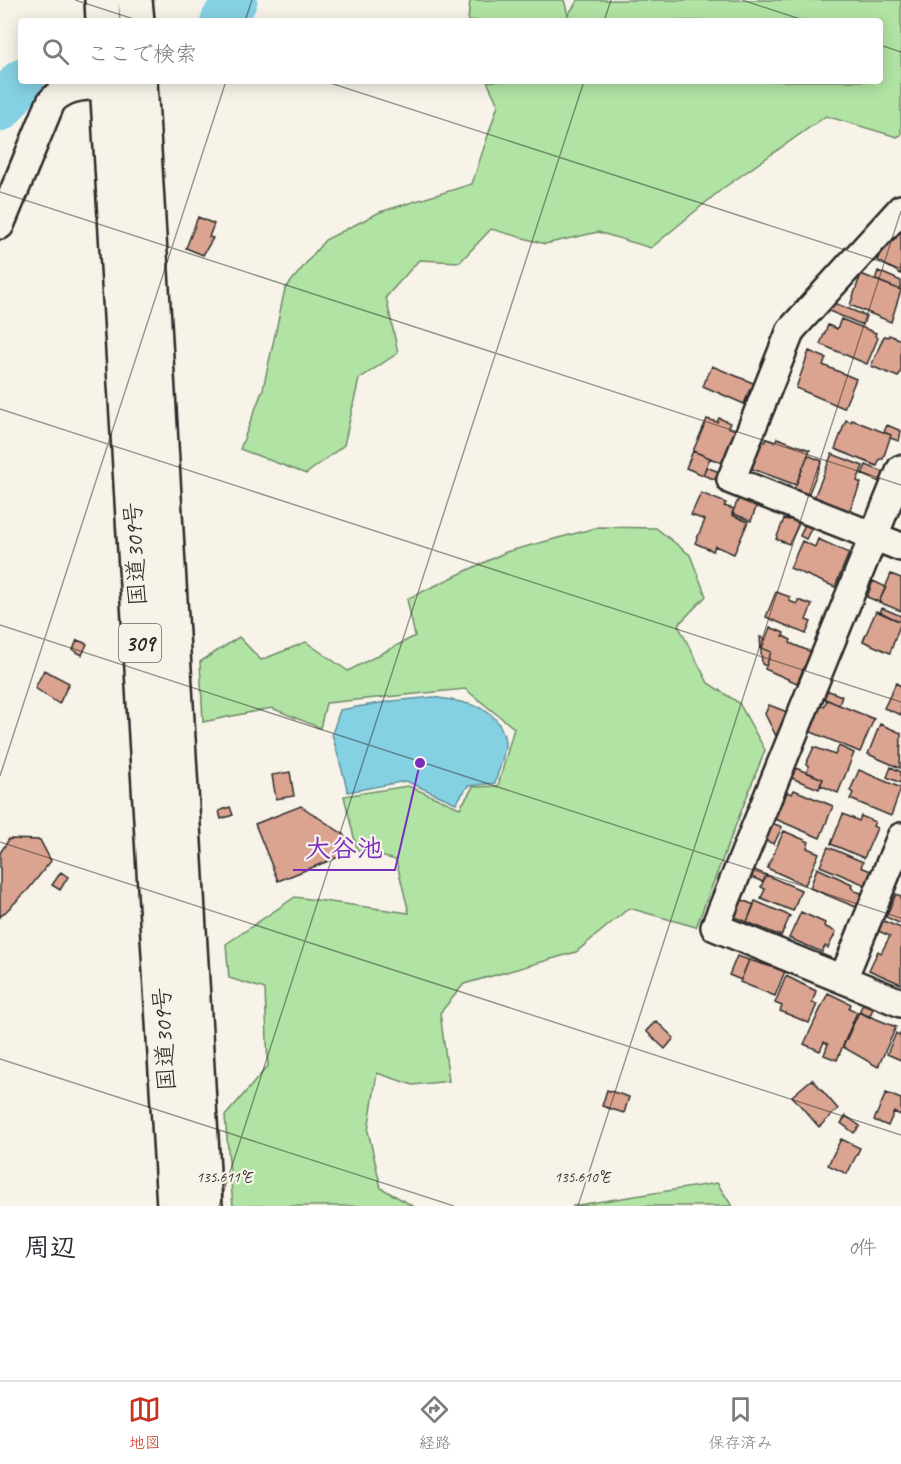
<!DOCTYPE html>
<html lang="ja">
<head>
<meta charset="utf-8">
<style>
	:root { --surface:#fff; --page:#f2f2f3; --text:#2b2b33; --muted:#7c7c81; --line:#e1e1e2; --accent:#c8321e }
	body { margin:0; font-family:Caveat,"Klee One",sans-serif; background:var(--page); color:var(--text) }
	.list { margin:0; padding:0; list-style:none }
	h2 { display:flex; justify-content:space-between; align-items:center; height:78px; margin:0; padding:0 24px; font-size:26px }
	h2 small { font-size:20px; font-weight:400; color:var(--muted) }
	.icon { flex:none; width:33px; height:33px; fill:none; stroke:currentColor; stroke-width:2; stroke-linecap:round; stroke-linejoin:round }
	.map { position:relative; flex:none; width:901px; height:1206px; overflow:hidden }
	.search { position:absolute; background:var(--surface); box-shadow:0 3px 15px #0003; left:18px; right:18px; top:18px; height:66px; display:flex; align-items:center; gap:15px; box-sizing:border-box; padding:0 21px; border-radius:6px; color:var(--muted); font-size:22px }
	.sheet { height:174px; background:var(--surface) }
	nav { display:flex; justify-content:space-around; align-items:center; box-sizing:border-box; height:84px; border-top:2px solid var(--line); background:var(--surface); font-size:16px; color:var(--muted) }
	nav a { display:grid; justify-items:center; gap:3px }
	nav .on { color:var(--accent) }
	.map>svg:first-child { display:block }
	.green { fill:#b1e4a4; stroke:#6e8868; stroke-width:1.5 }
	.water { fill:#85d1e4; stroke:#618f9a; stroke-width:1.5 }
	.lines { fill:none; stroke-linecap:round; stroke-linejoin:round }
	.river { stroke:#85d1e4; stroke-width:45 }
	.building { fill:#dba491; stroke:#2b2b2b; stroke-width:1.5 }
	.minor-casing { stroke:#2b2b2b; stroke-width:32 }
	.trunk-casing { stroke:#2b2b2b; stroke-width:38 }
	.minor { stroke:#f7f3e8; stroke-width:27 }
	.trunk { stroke:#f7f3e8; stroke-width:33 }
	.ticks { fill:none; stroke:#2b2b2b; stroke-width:1.5; stroke-opacity:0.45 }
	.labels { text-anchor:middle; stroke-width:4.5; stroke-linejoin:round; paint-order:stroke }
	.shield { fill:#f7f3e8; stroke:#686764; stroke-width:1.5 }
	.shield-label { font-size:22px; font-weight:bold; fill:#2b2b2b }
	.street-label { font-size:24px; fill:#2b2b2b; stroke:#f7f3e8 }
	.ticks-label { font-size:15px; text-anchor:middle; fill:#2b2b2b; stroke:#f7f3e8; stroke-width:4.5; stroke-linejoin:round; paint-order:stroke }
	.leader { fill:none; stroke:#7b2cbf; stroke-width:2 }
	.callout-dot { fill:#7b2cbf; stroke:#f7f3e8; stroke-width:2 }
	.callout-label { font-size:26px; text-anchor:middle; font-weight:bold; fill:#7b2cbf; stroke:#f7f3e8; stroke-width:4.5; stroke-linejoin:round; paint-order:stroke }
</style>
</head>
<body>
<div class="map">
<svg width="901" height="1206" viewBox="0 0 901 1206">
	<rect width="100%" height="100%" fill="#f7f3e8"/>
	<filter id="ink" filterUnits="userSpaceOnUse"><feTurbulence type="fractalNoise" baseFrequency=".0167" numOctaves="2"/><feDisplacementMap in="SourceGraphic" scale="12" xChannelSelector="R" yChannelSelector="G"/><feConvolveMatrix kernelMatrix="1 2 1 2 8 2 1 2 1" color-interpolation-filters="sRGB"/></filter>
	<g filter="url(#ink)">
		<!-- green -->
		<path class="green" d="M470,0h94l4,15 10,-15h323v135l-4,2 -71,-21 -104,73 -71,59 -53,-16 -53,12 -54,-15 -31,33 -41,-2 -33,37 12,56 -39,26 -15,66 -38,29 -66,-25 23,-60 22,-100 40,-49 55,-28 92,-28 26,-79 -11,-24h393v-60h-412z
			M599,527l57,1 34,27 16,41 -28,29 30,58 31,20 26,47 -69,177 -67,-19 -53,44 -112,32 -24,29 9,68 -36,4 -36,-12 -9,58 13,57 32,18h-180l-8,-90 43,-50 -3,-77 -36,-11 -3,-34 69,-47 114,16 -13,-53 -39,-10 -13,-54 64,-10 52,22 13,-21 25,-1 16,-58 -49,-39 -139,14 -6,25 -48,-20 -69,14 -3,-60 39,-25 22,23 45,-18 42,29 67,-35 -8,-37 99,-47z
			M717,1183l15,23h-160z"/>
		<!-- water -->
		<path class="water" d="M434,697c30,6 66,7 71,45 1,12 -7,29 -10,41l-27,3 -12,17 -50,-22 -58,11 -16,-58 8,-24 52,-9z"/>
		<g class="lines">
			<!-- river -->
			<path class="river" d="M223,21l12,-21
				M0,109l22,-28"/>
		</g>
		<!-- building -->
		<path class="building" d="M198,217l16,7 -5,13 4,1 -10,17 -17,-7z
			M899,232l2,1v41l-24,-14 15,-25 4,3z
			M878,271l23,10v9l-26,-10z
			M861,274l40,16 -10,32 -41,-17z
			M832,302l34,14 -3,9 -34,-14z
			M841,319l35,14 -1,3 3,2 -11,26 -47,-20 8,-19 9,4z
			M889,335l12,5v31l-3,6 -27,-11 13,-30 4,1z
			M809,351l17,7 -3,7 33,14 -12,29 -48,-20z
			M712,366l46,19 -2,6 -6,-2 -6,15 -41,-18z
			M719,418l11,5 -2,4 10,4 -14,33 -31,-13 14,-32 10,3z
			M846,420l5,2 1,-2 39,15 -8,24h-3l-3,7 -42,-17z
			M887,425l14,6 -2,10 -9,-3 1,-3 -7,-3z
			M777,438l33,12 -14,35 -46,-17 12,-28 3,2 2,-3 8,3z
			M693,451l17,7 -7,17 -17,-7z
			M832,454l31,12 -6,15 4,2 -13,31 -35,-14z
			M808,455l14,6 -14,34 -14,-6z
			M866,465l20,8 -4,10 -20,-9z
			M706,467l16,6 -3,8 -16,-6z
			M701,493l25,10 -2,3 10,3 -2,6 16,7 -14,32 -19,-8 -2,5 -18,-8 10,-23 -14,-5z
			M739,498l18,7 -6,16 -19,-8z
			M790,518l10,4 -11,22 -13,-5 8,-20 5,1z
			M805,524l7,3 -6,12 -6,-3z
			M818,539l31,14 -14,34 -45,-19 12,-27 13,6z
			M891,574l10,4v33l-22,-9z
			M873,581l13,6 -7,15 -12,-5z
			M776,592l14,5 -1,4 8,3 1,-4 14,5 -6,15 5,2 -5,12 -40,-17z
			M882,608l19,8v6l-21,-10z
			M876,611l25,11 -11,31 -27,-12z
			M770,627l14,6 -1,3 8,4 -1,3 21,9 -14,31 -32,-14 6,-17 -9,-4z
			M760,637l5,2 -3,9 9,4 -5,14 -4,-2z
			M77,640l10,4 -5,11 -9,-5z
			M44,670l25,13 -10,21 -24,-16z
			M896,683l5,3v29l-17,-7z
			M826,690l16,6 -3,9 -16,-7z
			M827,700l47,19 -14,33 -51,-21 11,-26 4,1z
			M769,705l18,7 -11,24 -11,-22z
			M880,724l21,9 -1,35 -32,-14z
			M839,746l15,7 -16,40 -18,-8 3,-6 -16,-7 2,-6 -3,-2 8,-17 21,8z
			M793,767l30,12 -4,10 -30,-12z
			M891,767l10,5v11l-14,-6z
			M859,770l42,18 -10,28 -41,-17 3,-6 -3,-2z
			M290,772l4,24 -18,3 -4,-24z
			M794,790l39,16 -13,32 -47,-20 7,-17 3,2 4,-11 5,2z
			M301,806l42,28 8,18 -73,29 -23,-57z
			M230,807l3,8 -12,4 -2,-8z
			M843,814l16,7 2,-5 14,6 -2,4 4,2 -13,30 -33,-14z
			M772,823l10,4 -8,17 -10,-4z
			M784,831l25,11 -2,6 12,5 -14,32 -38,-17z
			M9,839l31,1 11,21 -24,30 -27,26v-64z
			M828,847l35,15 -2,5 12,5 -5,14 -48,-20z
			M817,868l35,16 -1,3 4,4 9,3 -6,14 -48,-20z
			M752,869l14,6 -3,7 -14,-6z
			M61,872l7,5 -8,13 -8,-5z
			M766,875l35,15 -8,21 -32,-13 4,-9 -4,-2z
			M896,894l5,2v28l-15,-7z
			M740,899l14,6 -7,17 -14,-6z
			M755,901l35,15 -9,20 -34,-14z
			M801,912l24,11 -1,3 12,6 -8,16 -3,-2 -3,6 -33,-14z
			M881,920l20,8v56l-32,-14 9,-19 3,2 9,-17 -14,-6z
			M737,956l12,4 -8,20 -12,-5z
			M749,960l36,11 -10,25 -35,-14z
			M786,976l30,15 -4,12 5,1 -8,19 -29,-12 2,-5 -7,-3z
			M828,993l23,11 -2,4 8,4 -20,48 -13,-5 4,-11 -4,-2 -4,9 -16,-7z
			M863,1004l10,5 -4,8 -10,-5z
			M859,1012l37,15 -18,40 -35,-20z
			M656,1021l18,17 -9,11 -19,-18z
			M901,1032v28l-14,-6 9,-21 3,2z
			M812,1079l26,30 -19,18 -27,-31z
			M607,1090l22,7 -5,16 -22,-7z
			M886,1093l15,6v16l-7,-3 -6,14 -14,-6z
			M846,1116l14,10 -6,7 -13,-10z
			M841,1139l19,9 -13,26 -19,-9z"/>
		<g class="lines">
			<!-- minor casing -->
			<g class="minor-casing">
				<path id="minor" d="M901,209l-110,121 -60,150 170,67
					M0,225l51,-123c17,-21 52,-16 77,-17
					M901,469l-186,458 186,76
					M843,979l58,-142"/>
			</g>
			<!-- trunk casing -->
			<g class="trunk-casing">
				<path id="trunk" d="M102,0l1,21
					M135,0l2,21
					M107,81l67,1125
					M140,81l65,1125"/>
			</g>
			<!-- minor -->
			<use href="#minor" class="minor"/>
			<!-- trunk -->
			<use href="#trunk" class="trunk"/>
		</g>
	</g>
	<!-- ticks -->
	<path class="ticks" d="M75,0l65,21M742,0l64,21M245,21l7,-21M604,21l7,-21M880,45l21,7M324,81l577,187M0,192l901,293M0,409l901,293M0,625l901,293M0,776l226,-695M0,842l901,293M0,1059l454,147M219,1206l365,-1125M578,1206l323,-995"/>
	<g class="labels">
		<!-- shield labels -->
		<rect class="shield" x="119" y="624" width="42" height="38" rx="4.5"/>
		<g class="shield-label">
			<text x="140" y="651">309</text>
		</g>
		<!-- street labels -->
		<g class="street-label">
			<text transform="translate(135 554) rotate(-93)" y="8">国道309号</text>
			<text transform="translate(164 1039) rotate(-93)" y="8">国道309号</text>
		</g>
	</g>
	<g class="ticks-label">
		<text x="224" y="1182">135.611°E</text>
		<text x="582" y="1182">135.610°E</text>
	</g>
	<!-- callouts -->
	<path class="leader" d="M420 763L395 870H293"/>
	<circle class="callout-dot" cx="420" cy="763" r="6"/>
	<g class="callout-label">
		<text x="344" y="857">大谷池</text>
	</g>
</svg>
<div class="search"><svg class="icon" aria-label="search" viewBox="0 0 24 24"><circle cx="10" cy="10" r="6"/><path d="M15 15l6 6"/></svg>ここで検索</div>
</div>
<section class="sheet">
<h2>周辺<small>0件</small></h2>
<ul class="list">
</ul>
</section>
<nav>
<a class="on"><svg class="icon" aria-label="map" viewBox="0 0 24 24"><path d="M3 6l6-2 6 2 6-2v14l-6 2-6-2-6 2zM9 4v14M15 6v14"/></svg>地図</a>
<a><svg class="icon" aria-label="directions" viewBox="0 0 24 24"><path d="M12 3l9 9-9 9-9-9zM9 14v-3h6M13 9l2 2-2 2"/></svg>経路</a>
<a><svg class="icon" aria-label="saved" viewBox="0 0 24 24"><path d="M7 4h10v16l-5-4-5 4z"/></svg>保存済み</a>
</nav>
</body>
</html>
